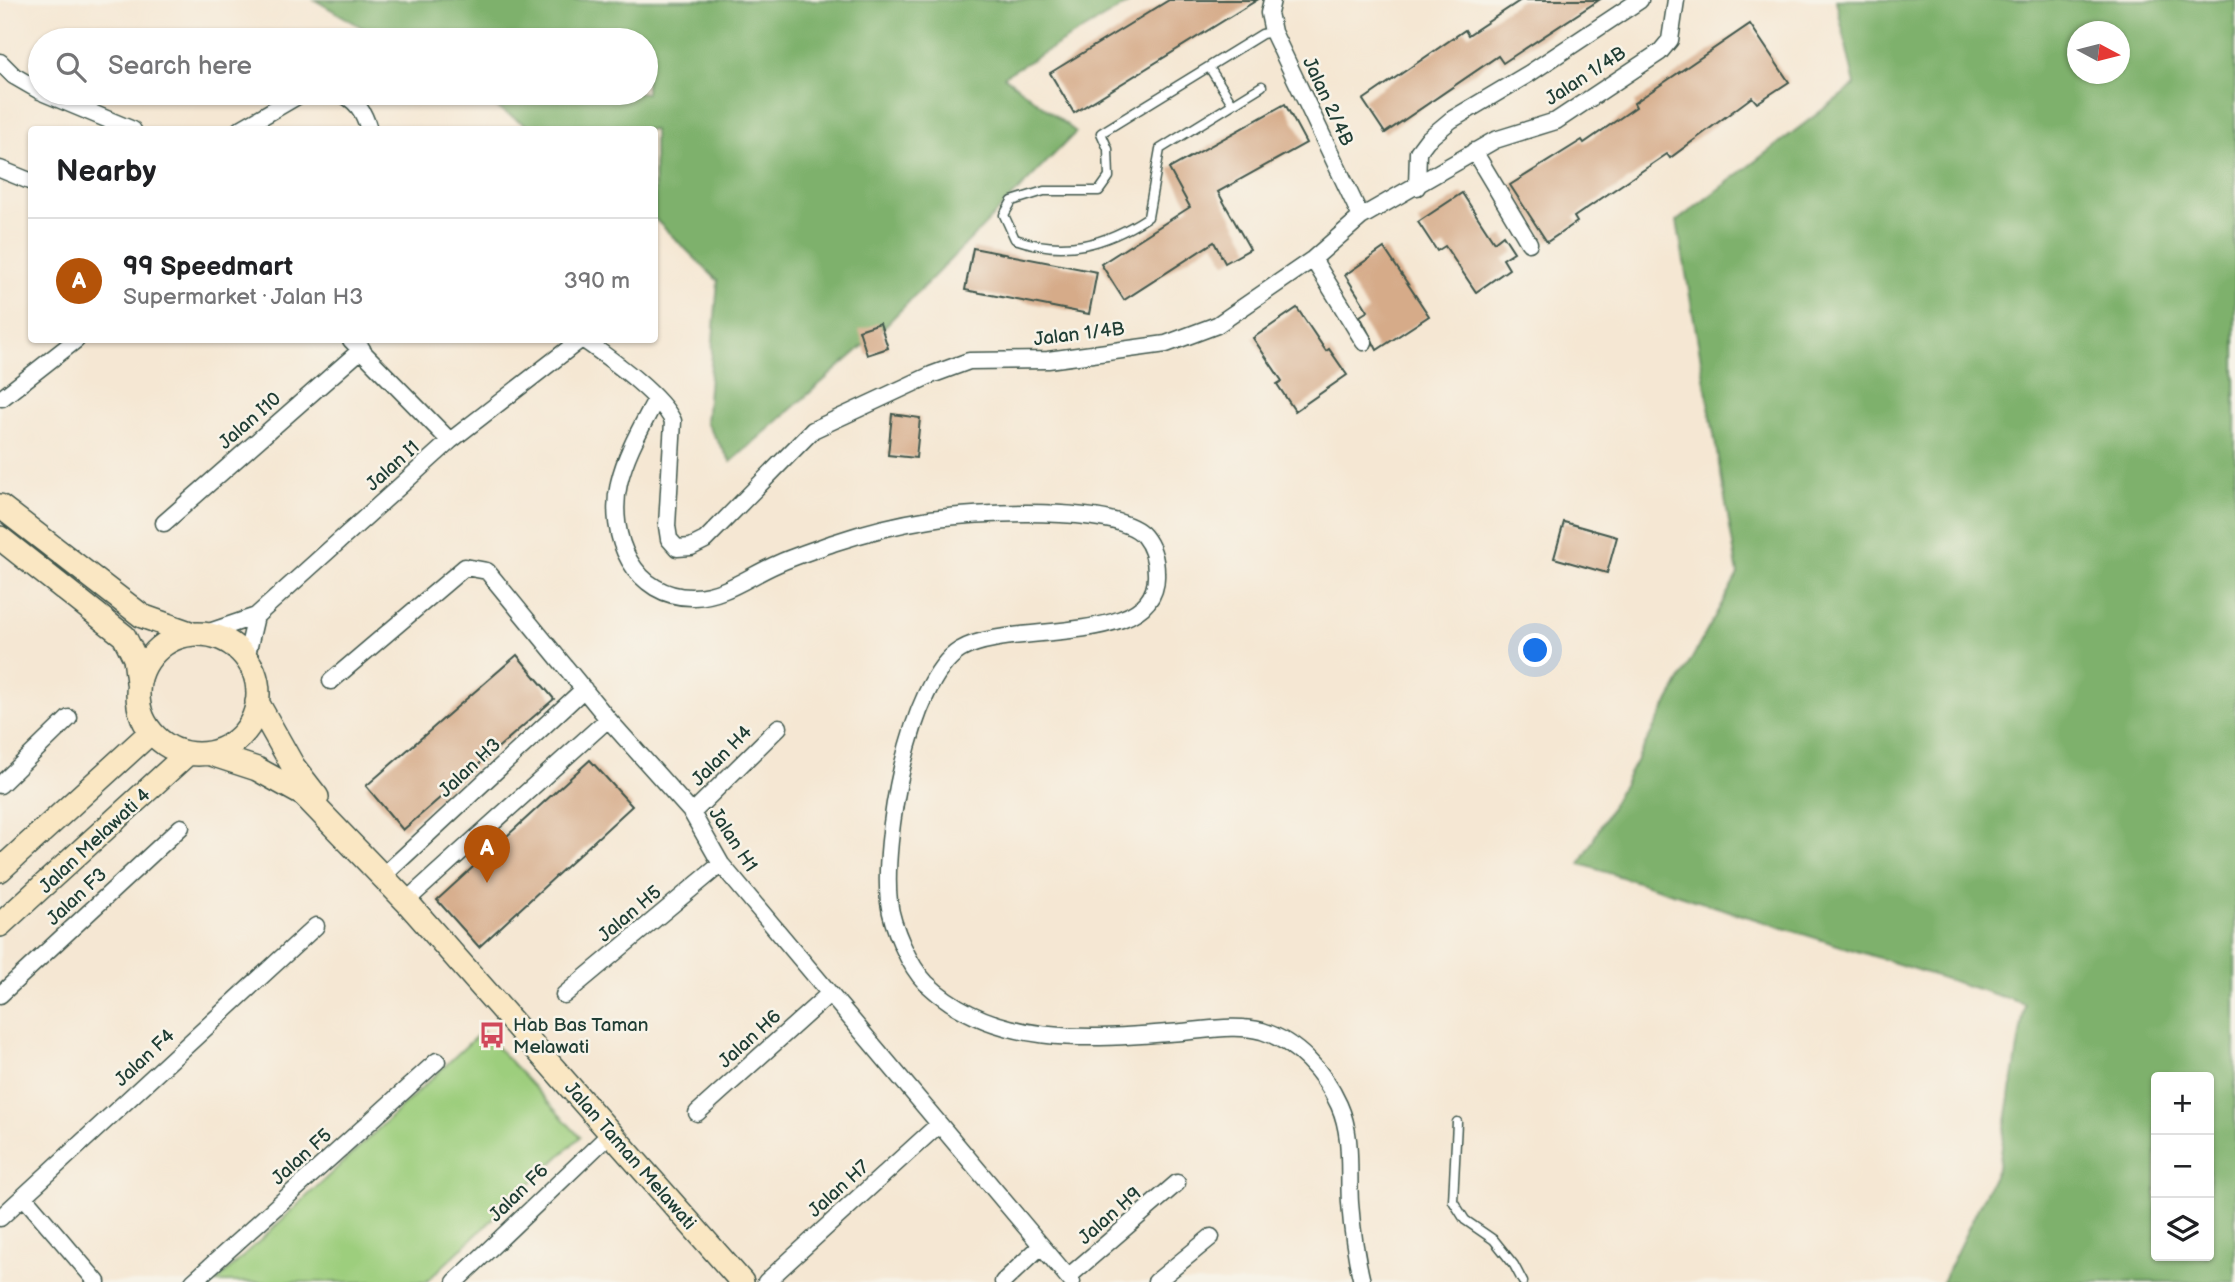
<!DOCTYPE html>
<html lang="en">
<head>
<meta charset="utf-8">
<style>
	:root { --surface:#fff; --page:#f2f2f2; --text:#202124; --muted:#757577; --line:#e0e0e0; --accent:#b45309 }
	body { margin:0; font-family:"Balsamiq Sans",sans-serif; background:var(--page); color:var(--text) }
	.controls { position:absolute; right:21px; bottom:21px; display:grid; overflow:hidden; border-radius:7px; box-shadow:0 2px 5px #0004 }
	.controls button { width:63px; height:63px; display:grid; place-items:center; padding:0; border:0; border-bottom:2px solid var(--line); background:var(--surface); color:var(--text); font:35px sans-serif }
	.compass { position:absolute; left:2067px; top:21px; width:63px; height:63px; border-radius:50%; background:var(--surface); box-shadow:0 2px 5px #0004; rotate:97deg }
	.you { position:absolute; left:1536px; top:651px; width:24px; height:24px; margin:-18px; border:5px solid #fff; border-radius:50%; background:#1a73e8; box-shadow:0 0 0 10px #1a73e833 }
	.badge { display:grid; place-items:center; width:46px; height:46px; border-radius:50%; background:var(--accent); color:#fff; font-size:23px; font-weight:700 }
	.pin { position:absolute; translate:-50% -58px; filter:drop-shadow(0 2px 4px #0008) }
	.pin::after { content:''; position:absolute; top:37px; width:24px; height:21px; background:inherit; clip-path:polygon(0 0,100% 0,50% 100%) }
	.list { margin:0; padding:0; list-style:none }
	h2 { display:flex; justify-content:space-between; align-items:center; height:91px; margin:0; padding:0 28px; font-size:30px }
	h2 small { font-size:23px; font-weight:400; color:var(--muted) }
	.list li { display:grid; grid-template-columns:46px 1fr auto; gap:21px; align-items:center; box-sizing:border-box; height:126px; padding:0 28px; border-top:2px solid var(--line) }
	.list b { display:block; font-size:26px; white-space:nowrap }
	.list p { margin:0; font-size:23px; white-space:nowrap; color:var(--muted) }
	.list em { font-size:23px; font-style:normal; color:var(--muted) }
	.icon { flex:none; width:38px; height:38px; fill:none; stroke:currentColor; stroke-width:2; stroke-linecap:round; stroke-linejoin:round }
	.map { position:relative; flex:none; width:2235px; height:1282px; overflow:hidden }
	.search { position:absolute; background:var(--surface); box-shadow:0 2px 5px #0004; left:28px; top:28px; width:630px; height:77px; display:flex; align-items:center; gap:18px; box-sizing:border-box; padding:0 24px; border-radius:38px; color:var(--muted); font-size:26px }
	.panel { position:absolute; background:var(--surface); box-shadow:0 2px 5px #0004; left:28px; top:126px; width:630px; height:217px; border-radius:7px }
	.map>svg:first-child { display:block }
	.green { fill:#9dce7d; stroke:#5e8658; stroke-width:2 }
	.forest { fill:#7eb16c; stroke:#4e7750; stroke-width:2; fill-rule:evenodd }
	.building { fill:#d6ab89 }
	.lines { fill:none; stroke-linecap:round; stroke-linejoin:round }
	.lane-casing { stroke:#3f564c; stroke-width:11 }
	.street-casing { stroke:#3f564c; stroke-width:19 }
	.secondary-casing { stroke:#3f564c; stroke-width:26 }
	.lane { stroke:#fff; stroke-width:8 }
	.street { stroke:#fff; stroke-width:16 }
	.secondary { stroke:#fae7c3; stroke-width:23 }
	.labels { text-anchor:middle; stroke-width:5; stroke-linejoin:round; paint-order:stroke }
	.street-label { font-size:19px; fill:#1f3d34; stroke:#f7f3e8 }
	.poi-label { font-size:19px; fill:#1f3d34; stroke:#f7f3e8; text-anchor:start }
</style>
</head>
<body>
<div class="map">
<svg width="2235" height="1282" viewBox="0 0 2235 1282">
	<rect width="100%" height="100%" fill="#f7f3e8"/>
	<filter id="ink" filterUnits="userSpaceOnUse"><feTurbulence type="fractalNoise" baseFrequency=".0143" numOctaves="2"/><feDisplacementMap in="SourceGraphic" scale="14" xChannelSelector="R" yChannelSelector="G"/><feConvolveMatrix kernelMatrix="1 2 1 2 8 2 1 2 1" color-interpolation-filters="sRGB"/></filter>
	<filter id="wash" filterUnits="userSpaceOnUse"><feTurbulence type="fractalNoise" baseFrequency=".00686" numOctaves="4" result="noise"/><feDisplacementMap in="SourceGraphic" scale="28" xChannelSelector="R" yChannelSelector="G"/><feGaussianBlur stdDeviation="1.57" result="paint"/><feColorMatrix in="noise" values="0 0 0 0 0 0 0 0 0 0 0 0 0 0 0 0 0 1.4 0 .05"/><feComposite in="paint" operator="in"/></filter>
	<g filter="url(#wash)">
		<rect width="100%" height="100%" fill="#f5e7d3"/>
		<!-- green -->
		<path class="green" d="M482,1031l98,106 -154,145h-210z"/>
		<!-- forest -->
		<path class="forest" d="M315,0h819l-130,76 72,56 -196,199 -149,131 -25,-39 12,-142 -63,-62 -1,-89 -121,-1 -61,-36h174v-53h-262z
			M1836,0h399v1282h-293l57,-117 26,-161 -445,-140 158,-290 -61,-353 178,-136zM2078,32h42v42h-42zM2156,1077h53v179h-53z"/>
		<g id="blocks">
			<!-- building -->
			<path class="building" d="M1169,0h88l-183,113 -24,-40z
				M1521,0h78l-96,63 -5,-7 -113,77 -22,-33 102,-70 3,5z
				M1750,24l39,58 -32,21 -5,-6 -82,61 -3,-4 -93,63 3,5 -30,20 -37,-57 72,-45 2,3 52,-36 -2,-4z
				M1285,104l21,39 -88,49 32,57 -25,14 -11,-21 -90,58 -23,-36 89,-57 -21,-38z
				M1462,193l32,49 9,-7 11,17 -11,7 6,10 -33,23 -31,-46 -8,5 -19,-29z
				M973,248l124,24 -8,42 -124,-24z
				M1384,248l45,68 -52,34 -17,-34 8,-5 -23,-36z
				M1297,308l29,43 3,-2 18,26 -52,36 -18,-27 5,-3 -29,-43z
				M880,323l8,25 -21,7 -8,-25z
				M892,414l28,4 -4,40 -28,-3z
				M1564,522l53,15 -10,36 -53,-15z
				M517,655l37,44 -151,131 -37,-44z
				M590,760l42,46 -153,141 -42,-47z"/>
		</g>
	</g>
	<g filter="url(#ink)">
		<use href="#blocks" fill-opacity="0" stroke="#3f564c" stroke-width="2"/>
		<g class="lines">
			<!-- lane casing -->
			<g class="lane-casing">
				<path id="lane" d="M1209,67l23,36
					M1262,86l-102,63 -12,68c-43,28 -83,39 -133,22l-11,-24 8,-14 32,-10h55l10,-14 -1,-28 -7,-16 161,-99 11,-2
					M1457,1122l-4,79 12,19 29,20 20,25 9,17"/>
			</g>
			<!-- street casing -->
			<g class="street-casing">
				<path id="street" d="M1272,0l-3,13 4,19 88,185
					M0,62l14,14 26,15
					M44,93l89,37
					M339,93c17,6 25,19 30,37
					M239,130l60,-35 9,-2
					M1474,151l55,92
					M0,169l32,13
					M1417,187l1,-35 9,-12 24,-20 79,-47 110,-73
					M1313,259l51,83
					M351,340l99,101
					M584,340c26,19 75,53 89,81l-6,105 2,13 8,9 14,-1 14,-7 108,-110 118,-55 38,-14 79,-1 118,-16 51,-19 96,-66 48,-42 134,-77 61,-19 104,-69 10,-12 6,-40
					M2,398l74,-58
					M655,401c-14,27 -29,52 -36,82 -12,53 15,116 75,114 31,-1 55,-21 83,-33 18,-8 37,-14 56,-21 30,-10 65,-19 97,-24 41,-6 188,-15 214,17 9,11 12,23 12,37 4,77 -148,47 -196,77 -52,32 -78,194 -71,252 3,24 20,64 37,81 69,66 169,56 256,49 25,-2 55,-8 80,-1 35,11 62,41 77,74 14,31 9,65 11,98 2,26 6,54 12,79
					M164,523l198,-174
					M203,634l53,-18 194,-175 130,-101
					M246,659l10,-43
					M331,681l134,-114 22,4 121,148 84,94 29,51 351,418
					M0,785l69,-67
					M692,813l87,-86
					M383,876l201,-187
					M406,901l202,-182
					M0,995l181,-168
					M564,995l157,-131
					M697,1113l132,-119
					M24,1197l73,85
					M0,1218l316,-292
					M1068,1277l109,-94
					M193,1282l244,-221
					M455,1282l156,-149
					M766,1282l172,-157
					M1003,1282l38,-36
					M1156,1282l55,-45"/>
			</g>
			<!-- secondary casing -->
			<g class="secondary-casing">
				<path id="secondary" d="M0,506l142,110 48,17
					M0,538l124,98 11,22 3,24
					M138 694a60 60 0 1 1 120 0a60 60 0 1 1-120 0Z
					M257,702l36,64 24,31
					M211,754l46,15 47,26 102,106 336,381
					M0,870l151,-138
					M0,925l187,-171"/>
			</g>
			<!-- lane -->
			<use href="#lane" class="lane"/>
			<!-- street -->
			<use href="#street" class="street"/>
			<!-- secondary -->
			<use href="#secondary" class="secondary"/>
		</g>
	</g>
	<!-- icons -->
	<defs>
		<g id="bus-bare" transform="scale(2.1)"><path d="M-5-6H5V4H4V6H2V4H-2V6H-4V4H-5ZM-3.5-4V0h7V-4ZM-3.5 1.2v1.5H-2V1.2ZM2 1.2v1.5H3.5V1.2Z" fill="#d1495b" stroke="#f7f3e8" stroke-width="2.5" paint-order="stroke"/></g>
	</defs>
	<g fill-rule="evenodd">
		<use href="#bus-bare" x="492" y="1035"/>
	</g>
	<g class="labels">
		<!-- street labels -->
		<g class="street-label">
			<text transform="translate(1585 75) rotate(-33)" y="7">Jalan 1/4B</text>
			<text transform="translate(1329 101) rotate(65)" y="7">Jalan 2/4B</text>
			<text transform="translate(1079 333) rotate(-7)" y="7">Jalan 1/4B</text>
			<text transform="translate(249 420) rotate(-41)" y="7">Jalan I10</text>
			<text transform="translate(392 465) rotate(-42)" y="7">Jalan I1</text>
			<text transform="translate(721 755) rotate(-45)" y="7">Jalan H4</text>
			<text transform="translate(469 767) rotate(-43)" y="7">Jalan H3</text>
			<text transform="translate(734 839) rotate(57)" y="7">Jalan H1</text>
			<text transform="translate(94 840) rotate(-43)" y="7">Jalan Melawati 4</text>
			<text transform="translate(76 896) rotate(-43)" y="7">Jalan F3</text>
			<text transform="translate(629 913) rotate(-40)" y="7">Jalan H5</text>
			<text transform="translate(749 1038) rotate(-42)" y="7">Jalan H6</text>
			<text transform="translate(144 1057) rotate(-43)" y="7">Jalan F4</text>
			<text transform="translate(631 1155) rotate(49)" y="7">Jalan Taman Melawati</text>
			<text transform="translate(301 1156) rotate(-42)" y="7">Jalan F5</text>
			<text transform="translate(838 1188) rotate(-42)" y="7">Jalan H7</text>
			<text transform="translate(518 1192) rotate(-44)" y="7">Jalan F6</text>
			<text transform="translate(1109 1215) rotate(-41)" y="7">Jalan H9</text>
		</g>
		<!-- poi labels -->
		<g class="poi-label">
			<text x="513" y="1031">Hab Bas Taman<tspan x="513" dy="22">Melawati</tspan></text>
		</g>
	</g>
</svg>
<div class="controls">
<button>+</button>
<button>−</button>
<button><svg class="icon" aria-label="layers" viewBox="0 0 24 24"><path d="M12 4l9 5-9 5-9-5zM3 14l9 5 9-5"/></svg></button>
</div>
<svg class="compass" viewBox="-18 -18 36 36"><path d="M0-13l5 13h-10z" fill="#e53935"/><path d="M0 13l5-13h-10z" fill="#757577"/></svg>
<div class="you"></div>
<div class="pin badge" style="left:487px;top:883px">A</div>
<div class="search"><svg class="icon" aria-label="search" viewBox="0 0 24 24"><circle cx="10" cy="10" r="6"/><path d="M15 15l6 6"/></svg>Search here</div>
<section class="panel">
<h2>Nearby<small></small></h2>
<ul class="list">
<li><span class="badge">A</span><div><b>99 Speedmart</b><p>Supermarket · Jalan H3</p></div><em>390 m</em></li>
</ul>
</section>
</div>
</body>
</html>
